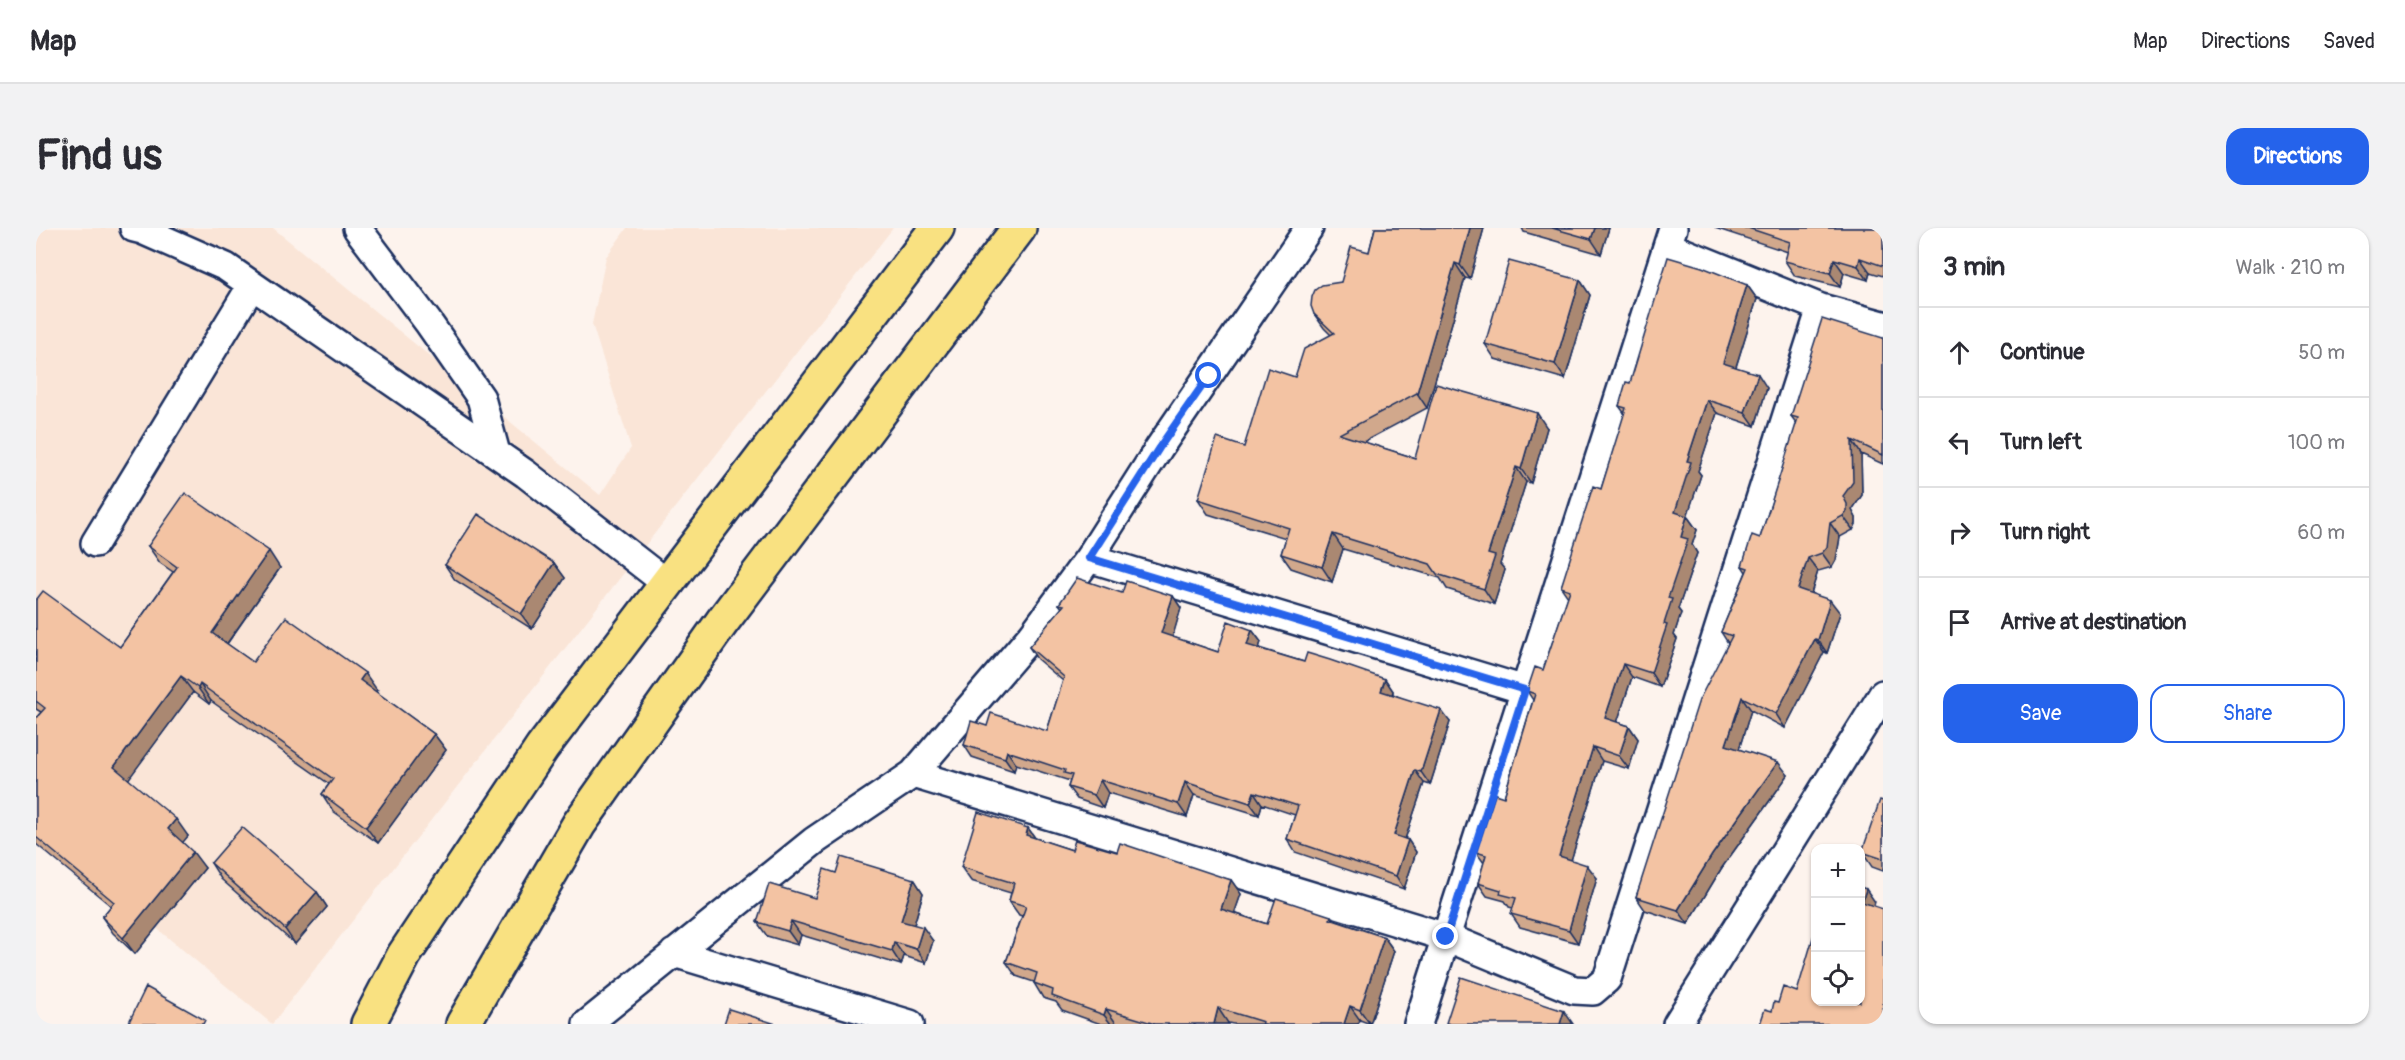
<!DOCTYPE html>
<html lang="en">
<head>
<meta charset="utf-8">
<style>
	:root { --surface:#fff; --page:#f2f2f3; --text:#2b2b33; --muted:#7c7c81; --line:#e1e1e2; --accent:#2563eb }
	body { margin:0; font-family:Pangolin,sans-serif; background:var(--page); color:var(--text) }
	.controls { position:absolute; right:18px; bottom:18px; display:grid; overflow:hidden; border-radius:12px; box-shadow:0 2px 4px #0004 }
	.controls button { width:54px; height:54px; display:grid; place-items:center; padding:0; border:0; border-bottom:2px solid var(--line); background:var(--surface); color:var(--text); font:30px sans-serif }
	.stop { position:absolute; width:18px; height:18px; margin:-14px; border:4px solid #2563eb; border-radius:50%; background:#fff }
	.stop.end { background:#2563eb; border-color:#fff; box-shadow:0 2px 6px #0008 }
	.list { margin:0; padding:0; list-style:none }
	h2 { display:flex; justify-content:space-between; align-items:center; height:78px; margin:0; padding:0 24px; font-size:26px }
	h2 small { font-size:20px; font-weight:400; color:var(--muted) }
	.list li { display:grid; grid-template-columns:39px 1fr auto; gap:18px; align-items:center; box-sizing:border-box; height:90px; padding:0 24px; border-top:2px solid var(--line) }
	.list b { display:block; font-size:22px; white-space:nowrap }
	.list em { font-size:20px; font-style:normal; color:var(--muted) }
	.actions { display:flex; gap:12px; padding:18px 24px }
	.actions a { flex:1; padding:14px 0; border:2px solid var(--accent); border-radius:18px; text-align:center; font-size:21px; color:var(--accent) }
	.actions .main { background:var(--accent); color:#fff }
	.icon { flex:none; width:33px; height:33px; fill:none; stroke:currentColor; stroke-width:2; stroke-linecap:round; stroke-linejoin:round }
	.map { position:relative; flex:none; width:1847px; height:796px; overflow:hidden; border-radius:18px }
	header { display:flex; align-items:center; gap:36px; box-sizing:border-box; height:84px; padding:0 30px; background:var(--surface); border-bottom:2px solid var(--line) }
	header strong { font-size:28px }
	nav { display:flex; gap:33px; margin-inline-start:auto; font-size:21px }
	.intro { display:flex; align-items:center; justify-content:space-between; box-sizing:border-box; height:144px; padding:0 36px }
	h1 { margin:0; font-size:42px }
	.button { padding:15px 27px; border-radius:18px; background:var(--accent); color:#fff; font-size:21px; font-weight:700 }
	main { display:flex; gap:36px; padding:0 36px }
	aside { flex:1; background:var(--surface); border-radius:18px; box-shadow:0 2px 4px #0004 }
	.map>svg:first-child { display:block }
	.built { fill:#fae5d7 }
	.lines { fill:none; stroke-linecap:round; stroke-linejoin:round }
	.minor-casing { stroke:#1b2f5e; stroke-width:32 }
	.trunk-casing { stroke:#1b2f5e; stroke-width:38 }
	.minor { stroke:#fff; stroke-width:27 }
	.trunk { stroke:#f9e181; stroke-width:33 }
	.wall { fill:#d1a88c; stroke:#1b2f5e; stroke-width:1.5 }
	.shaded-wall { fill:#aa8872; stroke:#1b2f5e; stroke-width:1.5 }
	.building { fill:#f3c3a3; stroke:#1b2f5e; stroke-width:1.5 }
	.route { stroke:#2563eb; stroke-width:8 }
</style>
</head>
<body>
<header>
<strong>Map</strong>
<nav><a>Map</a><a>Directions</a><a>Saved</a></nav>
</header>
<div class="intro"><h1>Find us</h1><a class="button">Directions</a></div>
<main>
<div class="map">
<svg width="1847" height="796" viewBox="0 0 1847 796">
	<rect width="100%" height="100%" fill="#fdf3ed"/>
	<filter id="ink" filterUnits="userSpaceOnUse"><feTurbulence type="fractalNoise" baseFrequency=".0167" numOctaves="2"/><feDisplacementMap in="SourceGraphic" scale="12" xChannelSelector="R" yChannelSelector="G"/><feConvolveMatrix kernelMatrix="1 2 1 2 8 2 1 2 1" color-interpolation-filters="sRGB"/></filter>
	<g filter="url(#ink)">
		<!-- built -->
		<path class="built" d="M0,0h237l327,267 31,-47 -39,-124 14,-67 21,-29h266l-621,796 -236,-196z"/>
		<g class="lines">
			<!-- minor casing -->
			<g class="minor-casing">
				<path id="minor" d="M98,0l8,2 84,37 26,18 274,189 140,109
					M321,0l71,94 53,76 15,55
					M1632,18l153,62 62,17
					M59,315l157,-258
					M1053,330l436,132
					M877,546l533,163 128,53 19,1 14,-12 214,-671
					M638,725l236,71
					M551,796l227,-183 99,-67 120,-140 56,-76 70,-110 150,-220
					M1382,796l255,-796
					M1641,796l206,-330"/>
			</g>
			<!-- trunk casing -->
			<g class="trunk-casing">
				<path id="trunk" d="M332,796l36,-69 138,-207 395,-520
					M427,796l116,-200 143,-202 297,-394"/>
			</g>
			<!-- minor -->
			<use href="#minor" class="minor"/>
			<!-- trunk -->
			<use href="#trunk" class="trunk"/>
		</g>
		<!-- wall -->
		<path class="wall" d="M1339,0h109l-14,51 -5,-1 -38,130 -64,34 52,16 132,-30 -16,55 -5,-1 -26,82 5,6 -11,34 -47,-15 -7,-11 -97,-29 -11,33 -41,-14 -10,-14 5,-16 -78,-24 -10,-15 46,-52 51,-70 36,-42 -7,-7 -10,-14 27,-32 28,-30z
			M1486,0h87l-8,26 -77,-22z
			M1679,0h168v48l-13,-4 -2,8 -24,-7 -4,14 -45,-11 -10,-15 3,-9z
			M1544,52l10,15 -25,84 -70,-20 -10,-15z
			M1711,57l10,14 -21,68 31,21 -12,38 -38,-13 -19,58 3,4 -14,41 10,14 -5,15 5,8 -19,56 3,4 -7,22 3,4 -17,48 -28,-10 -15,45 12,4 9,13 -9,30 -27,-8 -31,99 26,18 -19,65 -58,-16 -9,-13 2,-6 -4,-1 -4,-6 -18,-5 -9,-13 6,-20 -8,-11 28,-55 29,-97 -6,-9 16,-21 25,-73 -7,-10 40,-98 24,-75 -6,-8 11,-23z
			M1847,110v126l-22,-10 1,41 -10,15 4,8v6l-3,6 -13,7 -4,23 -4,7 -14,4 -7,22 29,20 -13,40 -3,-1 -39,76 -34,-18 -12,39 49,26 -67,94 -33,55 -43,-14 -9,-13 92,-254 -7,-11 25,-60 -4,-6 18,-28 37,-114 -6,-8z
			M112,318l132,22 -53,76 26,18 124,28 -2,1 59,43 12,16 -68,93 -45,-32 -11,-17 7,-10 -118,-83 -2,3 -16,-12 -65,87 60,57 -6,6 23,26 -70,86 -22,-21 -11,-16 9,-11 -75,-62v-126l5,-6 -5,-3v-109l84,47 53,-75 -13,-9z
			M518,335l11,15 -33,51 -77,-49 -10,-15z
			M1086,365l51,3 8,12 -9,29 46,15 34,-22 9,12 -2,6 45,14 81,17 8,12v3l57,28 -20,63 -6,-2 -19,56 3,1 8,12 -12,37 -109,-37 -8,-13 8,-24 -33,-11 -3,11 -65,-20 -7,22 -79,-24 -5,15 -26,-9 -9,-12 2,-6 -54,-17 -2,7 -42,-14 -8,-12 23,-19 60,5 16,-50 -26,-22 -8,-12 33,-39 -3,-4z
			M1847,573v70l-11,-4 -10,-15z
			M992,600l7,10 37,12 45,2 114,28 10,14 -7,19 33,11 64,-8 3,4 50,17 10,14 -24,73 -10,-4 -2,4h-125l-5,-1v1h-127l-39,-14 -6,-8 -13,-4 -9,-15v-1l-18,-6 -10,-14 16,-46 -3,-1 -10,-14 2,-8 -40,-12 -10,-14z
			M175,635l106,29 10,15 -32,37 -74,-65z
			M800,645l78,6 9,14 -9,32 19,16 -7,22 -22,-7 -3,9 -100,-30 -3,10 -31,-9 -10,-14 58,-24z"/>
		<!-- shaded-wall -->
		<path class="shaded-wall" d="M1434,0h14l-14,51 -10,-14z
			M1559,0h14l-8,26 -10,-15z
			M1824,30l10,14 -2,8 -10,-14z
			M1798,31l10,14 -4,14 -10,-14z
			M1419,35l10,15 -38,130 -10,-15z
			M1544,52l10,15 -25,84 -10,-15z
			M1711,57l10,14 -24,77 -10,-13z
			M1722,146l9,14 -12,38 -10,-14z
			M1671,172l10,13 -19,58 3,4 -17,51 -9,-14 12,-51z
			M1501,185l10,15 -16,55 -10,-14z
			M1816,212l9,14 1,41 -10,15 4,8v6l-3,6 -10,-14v-20z
			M1480,239l10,15 -26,82 5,6 -11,34 -10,-15 4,-35z
			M1651,288l10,14 -5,15 5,8 -19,56 3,4 -7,22 3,4 -17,48 -9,-14 13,-49 4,-26 13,-61z
			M1794,295l10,14 -4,23 -4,7 -10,-14z
			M1297,306l10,15 -11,33 -10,-15z
			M233,323l11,17 -57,81 -11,-16z
			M1772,330l10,13 -10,32 -10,-14z
			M518,335l11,15 -33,51 -11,-15z
			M1137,368l8,12 -11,38 -9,-13z
			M1794,372l10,13 -13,40 -9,-13z
			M1216,402l9,12 -5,15 -9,-12z
			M1779,411l9,13 -39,76 -9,-14z
			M1587,436l9,13 -18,55 -9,-14z
			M329,445l12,17 -5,7 -12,-17z
			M145,448l12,16 -68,92 -11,-17z
			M1349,451l8,12 -3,12 -9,-12z
			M164,456l11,17 -2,3 -11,-16z
			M1706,469l9,13 -15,49 -10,-14z
			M1405,482l9,12 -20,63 -9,-13z
			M1593,498l9,13 -9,30 -10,-13z
			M398,506l12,16 -68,93 -12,-16z
			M1557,519l9,14 -34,109 -9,-14z
			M971,523l9,13 -2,7 -9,-13z
			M1742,534l10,13 -67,94 -33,55 -10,-14 34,-55z
			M1379,542l9,13 -22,65 -8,-13z
			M1064,552l8,13 -5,15 -9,-13z
			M1149,554l9,13 -7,22 -9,-13z
			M1218,564l8,12 -3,11 -9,-12z
			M140,591l12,17 -8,10 -12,-17z
			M992,600l10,14 -12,-7z
			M1372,612l8,12 -12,37 -8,-13z
			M157,624l12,16 -70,86 -12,-16z
			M1551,637l10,13 -19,65 -9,-13z
			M878,651l9,14 -12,42 -10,-14z
			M1195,652l10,14 -10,29 -10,-14z
			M1830,661l9,13 -4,13 -9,-13z
			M281,664l10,15 -32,37 -10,-15z
			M755,693l10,14 -3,10 -10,-14z
			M887,699l10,14 -7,22 -10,-14z
			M1348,709l10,14 -24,73 -10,-14z
			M858,714l10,14 -3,9 -9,-14z
			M1314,778l10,14 -2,4h-14z
			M1182,780l10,15v1h-14z
			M1070,781l10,14v1h-5l-7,-9z
			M1528,783l9,13h-13z"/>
		<!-- building -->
		<path class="building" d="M1339,0h95l-10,37 -5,-2 -38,130 -78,41 76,24 21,-74 101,29 -16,56 -5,-2 -28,87 7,2 -11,33 -47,-15 -7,-10 -97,-30 -11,33 -41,-13 8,-26 -91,-29 19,-61 27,9 24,-79 27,9 9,-28 30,-16 -20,-19 -3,-8 1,-9 3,-7 7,-5 19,-3 10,-35 18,5z
			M1516,0h43l-4,11z
			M1712,0h135v38l-23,-8 -2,8 -24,-7 -4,14 -45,-12 5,-19z
			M1632,29l34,10 45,18 -24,78 35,11 -13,38 -38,-12 -20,61 4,1 -16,50 12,4 -6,21 7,2 -20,59 4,1 -8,25 3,1 -16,48 -28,-9 -18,54 24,8 -10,30 -26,-9 -34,109 28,9 -18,65 -58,-16 5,-16 -16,-4 1,-4 -23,-7 8,-28 -10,-3 19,-58 9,3 31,-103 -8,-3 8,-24 8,3 27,-80 -9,-3 32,-101 8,3 25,-81 -7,-2 7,-24 4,1z
			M1473,33l71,19 -25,84 -70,-20z
			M1786,91l61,19v117l-31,-15 1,42 -10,14 4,8v7l-4,5 -13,7 -3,24 -5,6 -14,5 -10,31 32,11 -12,40 -3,-1 -39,75 -34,-17 -16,48 52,17 -66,93 -34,55 -42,-13 63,-197 33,-64 -11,-4 27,-64 -6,-2 10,-31 8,3 38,-120 -7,-2z
			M149,265l84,58 -57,82 41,29 33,-45 79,56 -5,7 74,54 -68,93 -44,-33 11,-15 -133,-95 -2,4 -17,-12 -67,91 62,52 -8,10 25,23 -70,86 -21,-21 12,-15 -78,-65v-119l9,-10 -9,-7v-101l7,-9 77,56 57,-80 -29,-21z
			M442,286l76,49 -33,51 -76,-49z
			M1041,350l45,15 4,-12 47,15 -12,37 57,19 10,-31 24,9 -5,15 57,17 3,-9 23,7 55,19 -4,12 60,19 -20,62 -6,-2 -21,65 14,5 -12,36 -109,-37 11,-33 -44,-14 -4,11 -65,-21 -7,22 -78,-24 -6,15 -26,-8 4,-12 -8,-2 1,-3 -58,-19 -2,7 -41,-13 7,-24 16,5 4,-13 56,18 17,-54 -35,-30 35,-42 -5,-1z
			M1844,572l3,1v58l-21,-7z
			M942,584l50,16 -2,7 46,15 3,-10 42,12 3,-9 111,37 -10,29 46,15 9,-26 55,18 -1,3 54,18 -24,73 -10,-4 -6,18h-82l1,-2 -45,-14 -4,16h-59l-49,-15 -2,6 -52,-19 1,-6 -19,-7 3,-10 -31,-11 20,-56 -17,-5 5,-18 -53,-16z
			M206,599l75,65 -32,37 -74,-66z
			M805,629l73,22 -13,42 22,6 -7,22 -22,-7 -2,9 -101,-30 -3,10 -31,-9 12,-38 46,14 9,-29 12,4z
			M1824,659l6,2 -4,13 21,7v115h-123l5,-15 7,2 2,-9 4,1 5,-16 14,5 18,-61v71h45z
			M1425,749l103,34 -4,13h-109l-5,-1z
			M110,759l59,33 -2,4h-75z
			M693,781l47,15h-52z"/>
	</g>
	<g class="lines" filter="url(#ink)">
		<!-- route -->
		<path class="route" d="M1173,148l-50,72 -70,110 436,132 -79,247"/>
	</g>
</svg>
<div class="controls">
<button>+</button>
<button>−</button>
<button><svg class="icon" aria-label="locate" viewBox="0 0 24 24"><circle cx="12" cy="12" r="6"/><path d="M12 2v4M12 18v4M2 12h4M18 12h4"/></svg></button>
</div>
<div class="stop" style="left:1173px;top:148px"></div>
<div class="stop end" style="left:1410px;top:709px"></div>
</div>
<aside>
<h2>3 min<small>Walk · 210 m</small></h2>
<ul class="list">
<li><svg class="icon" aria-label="ahead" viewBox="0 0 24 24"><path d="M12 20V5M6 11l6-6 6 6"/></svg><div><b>Continue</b></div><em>50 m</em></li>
<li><svg class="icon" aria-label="left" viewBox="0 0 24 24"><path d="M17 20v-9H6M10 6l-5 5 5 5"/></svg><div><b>Turn left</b></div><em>100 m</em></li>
<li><svg class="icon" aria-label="right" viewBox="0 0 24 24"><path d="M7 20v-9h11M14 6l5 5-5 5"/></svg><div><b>Turn right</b></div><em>60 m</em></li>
<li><svg class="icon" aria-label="arrive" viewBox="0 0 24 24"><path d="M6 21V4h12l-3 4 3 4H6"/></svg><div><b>Arrive at destination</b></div></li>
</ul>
<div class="actions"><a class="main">Save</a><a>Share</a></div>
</aside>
</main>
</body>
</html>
